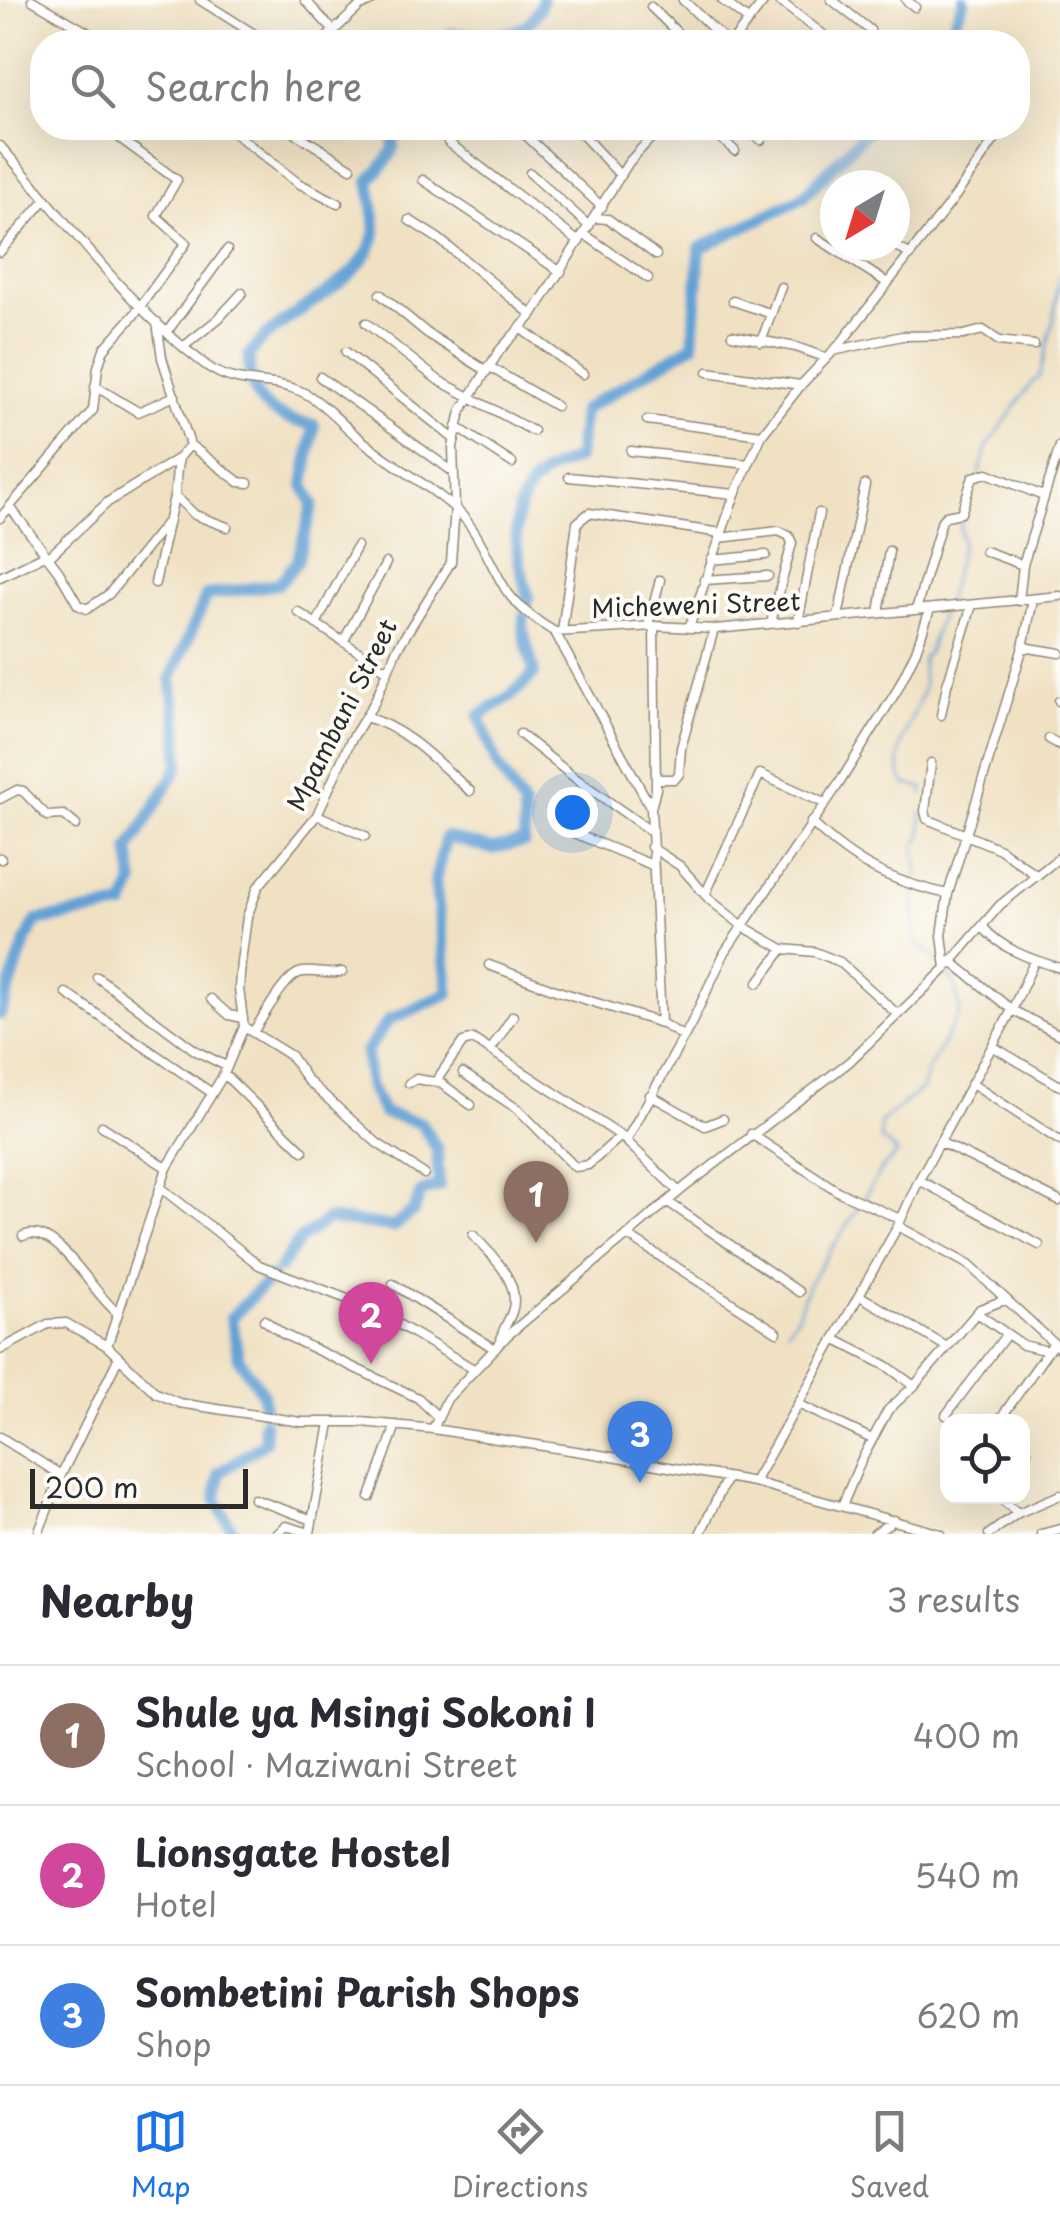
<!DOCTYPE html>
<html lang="en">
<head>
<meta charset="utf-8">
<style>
	:root { --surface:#fff; --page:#f2f2f3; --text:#2b2b33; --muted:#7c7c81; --line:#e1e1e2; --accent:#1a73e8 }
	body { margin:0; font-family:"Playpen Sans",sans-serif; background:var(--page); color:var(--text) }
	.controls { position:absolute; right:30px; bottom:30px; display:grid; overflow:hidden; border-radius:20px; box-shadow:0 10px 40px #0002 }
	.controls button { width:90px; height:90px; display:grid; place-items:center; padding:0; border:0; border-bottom:2px solid var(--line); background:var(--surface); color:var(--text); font:50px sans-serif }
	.compass { position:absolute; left:820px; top:170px; width:90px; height:90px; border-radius:50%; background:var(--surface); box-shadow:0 10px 40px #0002; rotate:218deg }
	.scale { position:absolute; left:30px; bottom:25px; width:218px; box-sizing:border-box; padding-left:10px; border:5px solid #2b2b2b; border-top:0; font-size:28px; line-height:35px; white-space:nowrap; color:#2b2b2b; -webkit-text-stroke:8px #fdfcf7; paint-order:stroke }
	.you { position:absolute; left:572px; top:812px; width:35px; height:35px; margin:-25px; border:8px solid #fff; border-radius:50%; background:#1a73e8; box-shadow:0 0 0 15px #1a73e833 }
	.badge { display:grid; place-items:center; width:65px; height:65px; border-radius:50%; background:var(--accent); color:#fff; font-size:32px; font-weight:700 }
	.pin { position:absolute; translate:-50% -82px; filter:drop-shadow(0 2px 5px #0008) }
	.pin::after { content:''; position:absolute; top:52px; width:35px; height:30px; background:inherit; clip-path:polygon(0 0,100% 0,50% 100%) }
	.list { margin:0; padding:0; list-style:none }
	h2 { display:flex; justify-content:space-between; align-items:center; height:130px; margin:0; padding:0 40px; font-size:42px }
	h2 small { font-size:32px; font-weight:400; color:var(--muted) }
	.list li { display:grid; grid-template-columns:65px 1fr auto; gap:30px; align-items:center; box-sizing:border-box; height:140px; padding:0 40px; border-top:2px solid var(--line) }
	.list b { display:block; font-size:38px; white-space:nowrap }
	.list p { margin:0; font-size:32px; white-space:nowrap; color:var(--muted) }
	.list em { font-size:32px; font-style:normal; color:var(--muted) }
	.icon { flex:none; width:55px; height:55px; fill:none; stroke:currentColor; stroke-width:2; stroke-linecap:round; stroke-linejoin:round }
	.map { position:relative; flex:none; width:1060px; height:1534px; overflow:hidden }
	.search { position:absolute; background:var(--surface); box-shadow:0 10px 40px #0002; left:30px; right:30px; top:30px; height:110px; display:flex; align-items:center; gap:25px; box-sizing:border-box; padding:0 35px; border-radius:40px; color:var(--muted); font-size:38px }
	.sheet { height:550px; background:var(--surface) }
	nav { display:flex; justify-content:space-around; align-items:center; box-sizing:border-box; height:140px; border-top:2px solid var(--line); background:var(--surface); font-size:28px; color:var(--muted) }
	nav a { display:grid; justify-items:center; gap:5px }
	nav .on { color:var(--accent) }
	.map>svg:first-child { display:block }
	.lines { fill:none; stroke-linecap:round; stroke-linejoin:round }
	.stream { stroke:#63a1d5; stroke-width:2.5 }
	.river { stroke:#63a1d5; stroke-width:12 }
	.street-casing { stroke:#8e8677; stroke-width:11 }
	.street { stroke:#fff; stroke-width:8 }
	.labels { text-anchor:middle; stroke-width:8; stroke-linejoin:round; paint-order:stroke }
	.street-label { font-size:25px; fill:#2b2b2b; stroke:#fdfcf7 }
</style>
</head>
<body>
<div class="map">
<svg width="1060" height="1534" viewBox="0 0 1060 1534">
	<rect width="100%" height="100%" fill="#fdfcf7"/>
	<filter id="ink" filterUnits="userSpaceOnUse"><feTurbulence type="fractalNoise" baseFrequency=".01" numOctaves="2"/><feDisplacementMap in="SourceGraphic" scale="20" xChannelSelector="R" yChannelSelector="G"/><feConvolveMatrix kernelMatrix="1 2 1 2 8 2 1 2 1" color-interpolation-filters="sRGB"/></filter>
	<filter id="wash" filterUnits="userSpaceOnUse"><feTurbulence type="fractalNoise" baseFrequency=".0048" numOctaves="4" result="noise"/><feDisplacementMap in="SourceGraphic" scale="40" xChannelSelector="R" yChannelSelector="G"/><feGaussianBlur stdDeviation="2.25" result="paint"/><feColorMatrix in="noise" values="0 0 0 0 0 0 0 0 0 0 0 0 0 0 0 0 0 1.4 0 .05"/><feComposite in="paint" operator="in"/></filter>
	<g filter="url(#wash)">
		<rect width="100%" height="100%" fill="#f0e1c3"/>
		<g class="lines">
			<!-- stream -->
			<path class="stream" d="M 979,473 L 987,447 L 1033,381 L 1039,378 L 1053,322 L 1060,276
				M 947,601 L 962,544 L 960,528 L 964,513
				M 923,795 L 923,788 L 905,784 C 886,750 916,720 923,688 C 925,678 920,668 923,657 L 928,653 L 941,614
				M 916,881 L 918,873 L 915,845 L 921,839 L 922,813
				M 864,1199 L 882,1168 L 898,1153 L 881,1139 L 881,1122 L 922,1089 L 927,1072 L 960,1012 L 955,985 L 941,964 L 918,945 L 914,936 L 915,892
				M 787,1330 L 798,1314 L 808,1285 L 858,1208"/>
			<!-- river -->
			<path class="river" d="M 442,42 L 450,34 C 487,34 530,44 542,0
				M 946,42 L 964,0
				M 527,603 L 528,596 C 517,556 503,507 541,476 C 551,468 566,463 578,458 L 583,410 L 693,345 L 700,248 L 802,198 L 870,128
				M 0,1015 C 13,984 19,950 36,921 L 124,906 L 134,882 L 129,850 L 179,766 L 178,727 L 171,678 L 207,595 L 278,584 L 297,562 L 313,504 L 304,485 L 314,425 C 272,418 247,403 249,355 C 281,309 363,288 375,234 C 377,224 371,194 369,181 C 384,162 402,151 390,128
				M 280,1268 L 299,1240 L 328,1219 L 393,1227 L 414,1211 L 421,1192 L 439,1186 L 437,1149 L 421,1123 L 383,1113 L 369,1084 L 366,1052 L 389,1020 L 449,993 L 435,881 L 446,837 L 492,849 L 524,842 L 524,807 L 497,765 L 479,716 L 513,694 L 534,674 C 532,656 520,634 524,617
				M 264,1410 L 263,1394 L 239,1359 L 231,1318 L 271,1277
				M 234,1534 L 216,1499 L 219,1473 L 265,1442 L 264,1423"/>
		</g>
	</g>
	<g filter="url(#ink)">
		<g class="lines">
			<!-- street casing -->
			<g class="street-casing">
				<path id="street" d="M 32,0 L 104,42
					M 200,0 L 267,42
					M 305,0 L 333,30
					M 683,0 L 727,42
					M 722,0 L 749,21
					M 778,0 L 833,42
					M 832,0 L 870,30
					M 906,0 L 915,7
					M 651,7 L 687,42
					M 322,42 L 360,6 L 373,0
					M 732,42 L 765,0
					M 228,128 L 298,183 L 338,203
					M 287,128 L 351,168
					M 518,128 L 602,207
					M 576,128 L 621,176
					M 639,128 L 650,139
					M 710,128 L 735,151
					M 748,128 L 761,140
					M 808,128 L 809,129
					M 448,142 L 579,242
					M 0,146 C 67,220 125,305 207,366 C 238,388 267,377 300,391 C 323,401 340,423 359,438 C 388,462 422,481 451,505 C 479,527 489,565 508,593 C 519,608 539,623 555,632 L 654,626 L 716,629 L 1060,596
					M 530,173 L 589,226
					M 423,180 L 561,272
					M 594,218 L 608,219 L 656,255
					M 409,220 L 439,239 L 532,315
					M 584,234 L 648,278
					M 817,238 L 886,282
					M 894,245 L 909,254
					M 0,252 L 45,200
					M 380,294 L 427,333 L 485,370
					M 733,301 L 769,313
					M 157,322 L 162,358 L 190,445 L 239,482 L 248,483
					M 366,323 L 438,380 L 533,431
					M 520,328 L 583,374
					M 167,332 L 227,250
					M 732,335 L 796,347 L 827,358
					M 761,342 L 781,287
					M 183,347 L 218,319 L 242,293
					M 833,351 L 902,336 L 964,335 L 983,330 L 999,341 L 1034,345
					M 346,352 L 454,439
					M 488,366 L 556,406
					M 708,372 L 801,385
					M 320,377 L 452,471
					M 95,386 L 138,412 L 175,396
					M 647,420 L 762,435
					M 457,427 L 512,463
					M 631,451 L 748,464
					M 569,477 L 735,494
					M 174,495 L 195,515 L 227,527
					M 10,507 L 59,572 L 78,605 L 87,609 L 109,594 L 168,521
					M 0,518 L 93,410 L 98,367 L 104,349 L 134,315 L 186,243 L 156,216 L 177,180 L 106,128
					M 719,538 L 779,531 L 789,536 L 792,543 L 771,623
					M 985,551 L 1023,565
					M 48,558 L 108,502 L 179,458
					M 711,560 L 766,555
					M 0,577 L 45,555
					M 704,580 L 768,576
					M 155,583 L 175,492 L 177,468 L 179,458 L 190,445
					M 1019,601 L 1023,565 L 1060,446
					M 916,610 L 942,520 L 946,516 L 961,513 L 973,477 L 987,473 L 1043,496
					M 298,612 L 388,671
					M 879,613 L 889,551
					M 838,617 L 865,485
					M 798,622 L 819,513
					M 316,624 L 357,546
					M 648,626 L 660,580
					M 689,628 L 735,494 L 762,435 L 801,385 L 841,343 L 954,198 L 997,136
					M 562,631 L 577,523 L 589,513 L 721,533
					M 555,632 L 651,808 L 661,1023
					M 343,642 L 386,563
					M 1023,647 L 1060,653
					M 1059,701 L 1060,701
					M 941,715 L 947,685 L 972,605
					M 365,717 C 407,728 438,763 470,791
					M 520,734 L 575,778 L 652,832
					M 1049,739 L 1060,745
					M 931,763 L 925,811 L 927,819 L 1000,849 L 1036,875
					M 656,779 L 675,779 L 679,774 L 681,748 L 714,629
					M 0,799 L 17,790 L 23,791 L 47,816 L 64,815 L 76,825
					M 651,808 L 656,789 L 654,626
					M 317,815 L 365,836
					M 811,822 C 855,864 889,881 948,894
					M 562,828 L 652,865
					M 651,847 L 680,866 L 710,900 L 744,927 L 783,949 L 815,952 L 840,962 L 896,1013
					M 0,858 L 1,859
					M 705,895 L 760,774 L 824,803
					M 982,926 C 1000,949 1033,960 1060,968
					M 951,961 L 1012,1010 L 1060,1035
					M 489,965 L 558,991 L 661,1023 L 683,1036
					M 946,968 L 942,935 L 948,894 L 1023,647 L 1033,600
					M 97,977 L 196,1051 L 226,1066
					M 758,983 L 783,949
					M 66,993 L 212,1093
					M 211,999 L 229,1015 L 243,1018
					M 244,1027 L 291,1056 L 307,1080 L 377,1143 L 424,1174
					M 253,1032 C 264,1017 286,973 303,972 C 317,970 327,976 342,972
					M 992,1046 L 1060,1086
					M 490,1051 L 513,1016
					M 463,1073 L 519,1110 L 575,1167 L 588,1165 L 621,1136
					M 224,1074 L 303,1151
					M 436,1081 L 463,1042 L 473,1039 L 621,1136 L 679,1192
					M 409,1083 L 416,1079 L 441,1083 L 471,1105
					M 972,1084 L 1060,1141
					M 650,1095 L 705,1126 L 723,1119
					M 102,1126 L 167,1168
					M 751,1134 L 839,1192 L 900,1219
					M 626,1141 L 691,1024 L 725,952 L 840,782 L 896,692 L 916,651 L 930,609
					M 940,1142 L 1059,1201
					M 919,1180 L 1039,1245
					M 160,1187 L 259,1265 L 373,1309 L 475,1370
					M 668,1202 L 799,1292
					M 898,1226 L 969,1265 L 1060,1349
					M 473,1235 C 492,1255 522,1283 512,1312 C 508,1323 501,1330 501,1342
					M 627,1235 L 777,1332
					M 23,1236 C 58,1221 93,1296 118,1313
					M 393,1284 L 495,1349
					M 860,1296 L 947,1347
					M 977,1313 L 1023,1345 L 1048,1351
					M 264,1320 L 283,1334 L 418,1398 L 437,1416
					M 834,1339 L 887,1366 L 914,1386
					M 107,1346 L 167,1168 L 224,1074 L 244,1027 L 239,989 L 241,962 L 247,917 L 258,887 L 317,815 L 350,742 L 374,703 L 397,649 L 451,562 L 455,507 L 453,447 L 461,411 L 500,350 L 532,315 L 629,162 L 660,128
					M 0,1350 L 48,1324 L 66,1323 L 107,1346 L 156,1393 L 179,1403 L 301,1422 L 362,1422 L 433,1429 L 595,1454 L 754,1482 L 941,1534
					M 798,1404 L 872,1439
					M 946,1415 L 1006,1335
					M 998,1422 L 1053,1344
					M 433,1429 L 447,1399 L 508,1335 L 686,1186 L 849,1062 L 946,968 L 1000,905 L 1060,857
					M 0,1437 L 61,1475
					M 1022,1448 L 1027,1451
					M 754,1482 L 898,1226 L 919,1180 L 1012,1010 L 1035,960
					M 998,1496 L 1018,1513
					M 370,1497 L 396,1425
					M 254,1499 L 310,1519
					M 842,1506 L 861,1461 L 888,1410 L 914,1386 L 980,1309 L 1005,1300
					M 38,1534 L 61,1475 L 118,1359
					M 277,1534 L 286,1526 L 310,1533 L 330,1423
					M 700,1534 L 727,1478
					M 874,1534 L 894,1520
					M 989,1534 L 1018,1513 L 1060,1495
					M 1041,1534 L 1060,1529"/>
			</g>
			<!-- street -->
			<use href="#street" class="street"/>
		</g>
	</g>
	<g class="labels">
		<!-- street labels -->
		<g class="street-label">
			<text transform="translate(696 605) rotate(-2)" y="9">Micheweni Street</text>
			<text transform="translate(342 715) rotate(-63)" y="9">Mpambani Street</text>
		</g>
	</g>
</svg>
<div class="controls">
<button><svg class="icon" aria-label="locate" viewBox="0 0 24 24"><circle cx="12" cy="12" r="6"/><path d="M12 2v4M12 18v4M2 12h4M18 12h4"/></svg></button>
</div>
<svg class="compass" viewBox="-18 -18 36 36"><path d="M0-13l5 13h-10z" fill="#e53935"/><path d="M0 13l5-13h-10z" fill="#7c7c81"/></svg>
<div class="scale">200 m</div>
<div class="you"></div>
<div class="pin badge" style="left:536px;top:1243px;background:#8d6e63">1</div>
<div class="pin badge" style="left:371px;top:1364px;background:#d1479c">2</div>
<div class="pin badge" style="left:640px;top:1483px;background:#3f7fe0">3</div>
<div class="search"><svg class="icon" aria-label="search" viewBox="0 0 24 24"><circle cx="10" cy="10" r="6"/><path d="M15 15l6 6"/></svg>Search here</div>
</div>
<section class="sheet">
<h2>Nearby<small>3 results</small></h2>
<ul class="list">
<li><span class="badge" style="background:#8d6e63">1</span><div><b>Shule ya Msingi Sokoni I</b><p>School · Maziwani Street</p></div><em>400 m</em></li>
<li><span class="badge" style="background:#d1479c">2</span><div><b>Lionsgate Hostel</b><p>Hotel</p></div><em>540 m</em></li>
<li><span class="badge" style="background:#3f7fe0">3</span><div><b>Sombetini Parish Shops</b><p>Shop</p></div><em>620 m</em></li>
</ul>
</section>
<nav>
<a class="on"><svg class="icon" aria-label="map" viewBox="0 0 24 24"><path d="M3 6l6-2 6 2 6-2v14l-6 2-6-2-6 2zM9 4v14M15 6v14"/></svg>Map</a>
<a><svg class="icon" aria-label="directions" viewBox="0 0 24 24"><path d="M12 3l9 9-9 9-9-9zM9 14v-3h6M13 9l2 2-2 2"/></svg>Directions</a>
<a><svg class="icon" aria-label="saved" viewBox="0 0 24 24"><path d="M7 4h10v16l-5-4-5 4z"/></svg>Saved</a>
</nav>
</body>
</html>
